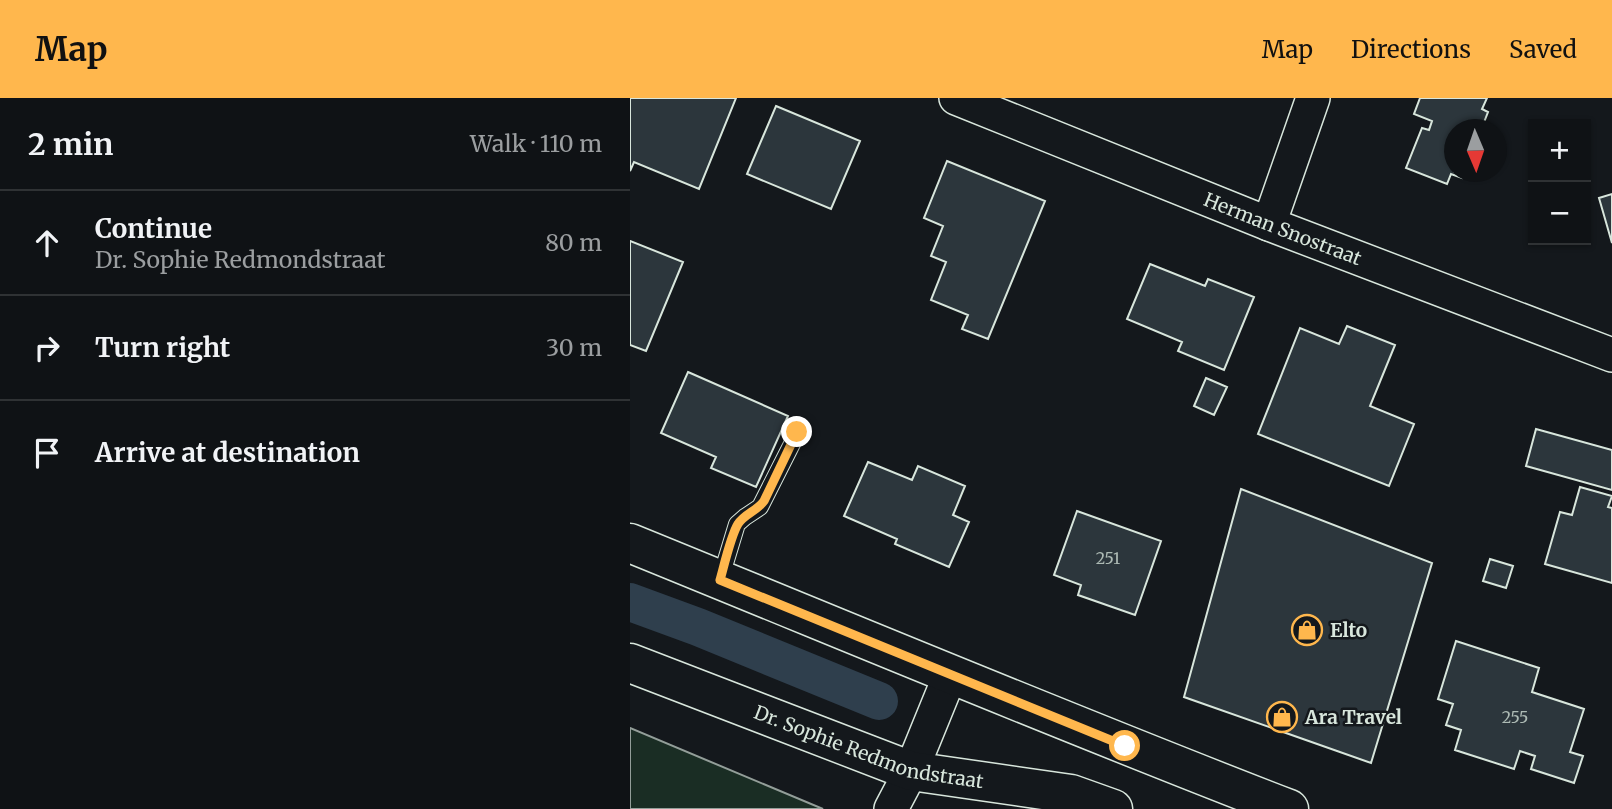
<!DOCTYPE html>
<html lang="en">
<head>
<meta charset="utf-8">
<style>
	:root { --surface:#0f1215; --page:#181b1e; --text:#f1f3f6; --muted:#9b9ea0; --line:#2f3234; --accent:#ffb74d }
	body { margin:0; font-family:Merriweather,serif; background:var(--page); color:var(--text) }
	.controls { position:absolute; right:21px; top:21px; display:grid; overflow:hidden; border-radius:0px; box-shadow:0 2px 5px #0004 }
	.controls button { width:63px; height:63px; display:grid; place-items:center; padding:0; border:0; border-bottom:2px solid var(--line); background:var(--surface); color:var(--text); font:35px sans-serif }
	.compass { position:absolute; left:814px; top:21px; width:63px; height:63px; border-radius:50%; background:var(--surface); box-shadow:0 2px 5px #0004; rotate:178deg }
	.stop { position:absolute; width:21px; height:21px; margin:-16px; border:5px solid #ffb74d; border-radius:50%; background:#fff }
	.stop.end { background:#ffb74d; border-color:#fff; box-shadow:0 2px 7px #0008 }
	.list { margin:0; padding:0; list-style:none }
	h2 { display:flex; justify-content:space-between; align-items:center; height:91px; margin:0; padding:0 28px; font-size:30px }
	h2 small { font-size:23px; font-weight:400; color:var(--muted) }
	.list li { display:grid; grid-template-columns:46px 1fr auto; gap:21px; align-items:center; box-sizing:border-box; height:105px; padding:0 28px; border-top:2px solid var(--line) }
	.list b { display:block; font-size:26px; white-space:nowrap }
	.list p { margin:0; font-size:23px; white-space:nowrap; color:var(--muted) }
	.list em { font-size:23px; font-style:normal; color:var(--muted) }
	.icon { flex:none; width:38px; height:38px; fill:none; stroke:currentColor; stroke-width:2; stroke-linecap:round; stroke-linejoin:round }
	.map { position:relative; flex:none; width:982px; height:711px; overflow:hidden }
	header { display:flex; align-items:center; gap:42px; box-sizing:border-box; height:98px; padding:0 35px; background:var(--accent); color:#111 }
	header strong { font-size:33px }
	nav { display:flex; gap:38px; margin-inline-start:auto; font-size:24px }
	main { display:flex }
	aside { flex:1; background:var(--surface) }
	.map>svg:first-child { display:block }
	.green { fill:#1a2d24; stroke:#939e99; stroke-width:2 }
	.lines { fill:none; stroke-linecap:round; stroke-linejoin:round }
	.canal { stroke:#2f3f4d; stroke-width:38 }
	.building { fill:#2c363c; stroke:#d8e6dc; stroke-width:2 }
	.service-casing { stroke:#d8e6dc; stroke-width:18 }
	.minor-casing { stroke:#d8e6dc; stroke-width:36 }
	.tertiary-casing { stroke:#d8e6dc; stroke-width:41 }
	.service { stroke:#14181c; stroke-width:16 }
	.minor { stroke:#14181c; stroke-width:33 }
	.tertiary { stroke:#14181c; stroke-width:38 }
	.route { stroke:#ffb74d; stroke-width:9 }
	.labels { text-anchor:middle; stroke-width:5; stroke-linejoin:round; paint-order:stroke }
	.number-label { font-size:16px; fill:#adbab4 }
	.street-label { font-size:19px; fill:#d8e6dc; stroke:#14181c }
	.poi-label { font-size:19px; font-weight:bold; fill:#d8e6dc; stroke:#14181c; text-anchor:start }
</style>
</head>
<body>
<header>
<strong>Map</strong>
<nav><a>Map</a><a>Directions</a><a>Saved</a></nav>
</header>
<main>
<aside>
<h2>2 min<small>Walk · 110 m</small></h2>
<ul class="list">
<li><svg class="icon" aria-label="ahead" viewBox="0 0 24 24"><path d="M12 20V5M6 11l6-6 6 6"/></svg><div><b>Continue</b><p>Dr. Sophie Redmondstraat</p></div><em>80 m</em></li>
<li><svg class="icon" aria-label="right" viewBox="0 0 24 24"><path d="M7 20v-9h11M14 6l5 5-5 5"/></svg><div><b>Turn right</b></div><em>30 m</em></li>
<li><svg class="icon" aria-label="arrive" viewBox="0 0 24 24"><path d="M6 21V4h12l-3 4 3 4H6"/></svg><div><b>Arrive at destination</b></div></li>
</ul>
</aside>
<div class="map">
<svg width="982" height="711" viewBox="0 0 982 711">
	<rect width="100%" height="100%" fill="#14181c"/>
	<!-- green -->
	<path class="green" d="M 0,630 L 193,711 L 0,711 Z"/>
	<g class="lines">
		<!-- canal -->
		<path class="canal" d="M 0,504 L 68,529 L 249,603"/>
	</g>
	<!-- building -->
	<path class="building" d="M 0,0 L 106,0 L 69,91 L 4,64 L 0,73 Z
		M 790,0 L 857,0 L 852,11 L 858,14 L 851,32 L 824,32 L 824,74 L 834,74 L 832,80 L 821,76 L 817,86 L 776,70 L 792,30 L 799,32 L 802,23 L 784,16 Z
		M 146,8 L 230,43 L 201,111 L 117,76 Z
		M 317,63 L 415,103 L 358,241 L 332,231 L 338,217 L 301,202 L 316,164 L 301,158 L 313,128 L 294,120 Z
		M 982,96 L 982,145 L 969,100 Z
		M 0,143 L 53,164 L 16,253 L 0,247 Z
		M 520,166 L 575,188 L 578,181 L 624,199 L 594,272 L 548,253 L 552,244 L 497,221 Z
		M 717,228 L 765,247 L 740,308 L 784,326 L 759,388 L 628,336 L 670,230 L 709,246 Z
		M 58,274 L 158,318 L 126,389 L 81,370 L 86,359 L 31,335 Z
		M 576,280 L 597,289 L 584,317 L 564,308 Z
		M 906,331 L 982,352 L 982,392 L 896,368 Z
		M 238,364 L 282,382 L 288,368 L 335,388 L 323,417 L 339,424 L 319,469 L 265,446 L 267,441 L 214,418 Z
		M 950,389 L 982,398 L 978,409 L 982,410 L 982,485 L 915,466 L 930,414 L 942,417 Z
		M 611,391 L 802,465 L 741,665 L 554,599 Z
		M 447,413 L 531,443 L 505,517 L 448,497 L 451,487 L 424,477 Z
		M 860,461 L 883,468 L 876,490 L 853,483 Z
		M 826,543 L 909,570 L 902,594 L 954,611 L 940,654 L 953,658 L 944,685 L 901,671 L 905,658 L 890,653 L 884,671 L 825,652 L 831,632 L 816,627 L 823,606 L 808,601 Z"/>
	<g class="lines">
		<!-- service casing -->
		<g class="service-casing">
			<path id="service" d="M 90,482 L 107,426 L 115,419 L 130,409 L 168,334"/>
		</g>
		<!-- minor casing -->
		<g class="minor-casing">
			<g id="minor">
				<path id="s1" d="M 326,0 L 639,126 L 982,257"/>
				<path d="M 639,126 L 683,0"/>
				<path d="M 261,711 L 281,673 L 321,575"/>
			</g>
		</g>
		<!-- tertiary casing -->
		<g class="tertiary-casing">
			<g id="tertiary">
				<path d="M 0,445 C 219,534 438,626 659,711"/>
				<path id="s2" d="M 0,565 L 281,673 L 441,696 L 483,711"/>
			</g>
		</g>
		<!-- service -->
		<use href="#service" class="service"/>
		<!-- minor -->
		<use href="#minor" class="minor"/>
		<!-- tertiary -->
		<use href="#tertiary" class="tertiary"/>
	</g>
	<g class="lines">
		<!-- route -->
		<path class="route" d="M 167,334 L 134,403 C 127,413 114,416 108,426 C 101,437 94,468 90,482 L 495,648"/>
	</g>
	<!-- icons -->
	<defs>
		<g id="shop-ring" transform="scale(1.575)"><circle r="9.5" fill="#14181c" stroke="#ffb74d" stroke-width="1.5"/><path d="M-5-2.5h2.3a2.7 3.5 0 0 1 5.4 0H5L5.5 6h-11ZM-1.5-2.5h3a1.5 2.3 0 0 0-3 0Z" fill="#ffb74d"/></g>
	</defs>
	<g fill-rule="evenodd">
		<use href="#shop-ring" x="677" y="532"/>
		<use href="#shop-ring" x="652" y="619"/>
	</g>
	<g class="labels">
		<!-- number labels -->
		<g class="number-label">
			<text x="478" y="466">251</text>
			<text x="885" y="625">255</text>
		</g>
		<!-- street labels -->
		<g class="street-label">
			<text dy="7" stroke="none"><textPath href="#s1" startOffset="352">Herman Snostraat</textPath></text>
			<text dy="7" stroke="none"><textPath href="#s2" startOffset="254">Dr. Sophie Redmondstraat</textPath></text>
		</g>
		<!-- poi labels -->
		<g class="poi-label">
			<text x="700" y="539">Elto</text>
			<text x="675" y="626">Ara Travel</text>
		</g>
	</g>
</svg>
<div class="controls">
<button>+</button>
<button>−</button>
</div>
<svg class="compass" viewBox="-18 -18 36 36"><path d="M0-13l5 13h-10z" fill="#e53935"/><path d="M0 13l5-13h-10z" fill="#9b9ea0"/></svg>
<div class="stop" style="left:495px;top:648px"></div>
<div class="stop end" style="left:167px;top:334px"></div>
</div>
</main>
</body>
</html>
